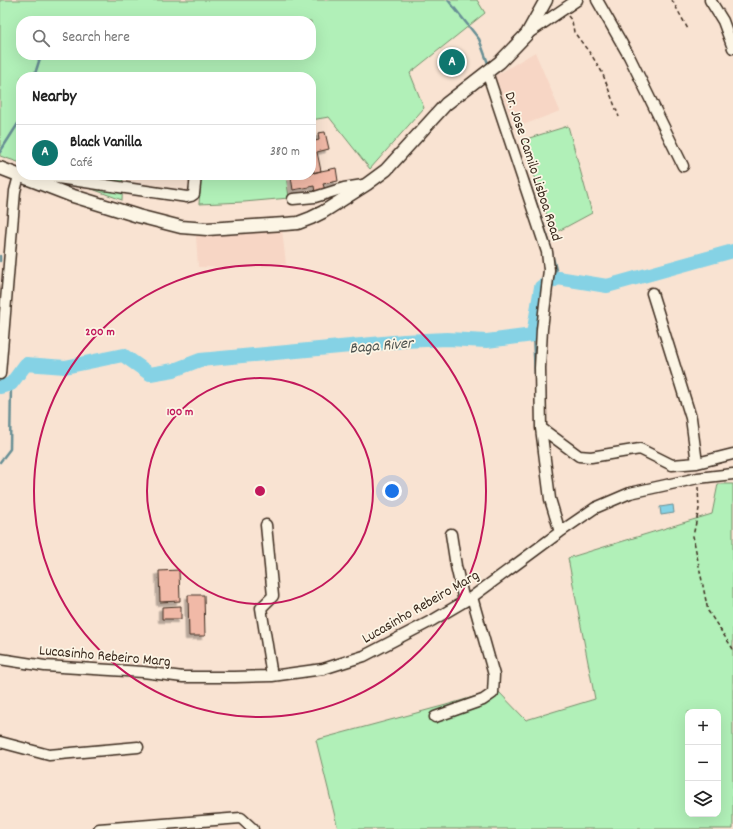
<!DOCTYPE html>
<html lang="en">
<head>
<meta charset="utf-8">
<style>
	:root { --surface:#fff; --page:#f6f6f6; --text:#222; --muted:#767676; --line:#e0e0e0; --accent:#0f766e }
	body { margin:0; font-family:Dekko,sans-serif; background:var(--page); color:var(--text) }
	.controls { position:absolute; right:12px; bottom:12px; display:grid; overflow:hidden; border-radius:8px; box-shadow:0 4px 16px #0002 }
	.controls button { width:36px; height:36px; display:grid; place-items:center; padding:0; border:0; border-bottom:1px solid var(--line); background:var(--surface); color:var(--text); font:20px sans-serif }
	.you { position:absolute; left:392px; top:491px; width:14px; height:14px; margin:-10px; border:3px solid #fff; border-radius:50%; background:#1a73e8; box-shadow:0 0 0 6px #1a73e833 }
	.badge { display:grid; place-items:center; width:26px; height:26px; border-radius:50%; background:var(--accent); color:#fff; font-size:13px; font-weight:700 }
	.pin { position:absolute; translate:-50% -50%; border:2px solid #fff; box-shadow:0 1px 4px #0006 }
	.list { margin:0; padding:0; list-style:none }
	h2 { display:flex; justify-content:space-between; align-items:center; height:52px; margin:0; padding:0 16px; font-size:17px }
	h2 small { font-size:13px; font-weight:400; color:var(--muted) }
	.list li { display:grid; grid-template-columns:26px 1fr auto; gap:12px; align-items:center; box-sizing:border-box; height:56px; padding:0 16px; border-top:1px solid var(--line) }
	.list b { display:block; font-size:15px; white-space:nowrap }
	.list p { margin:0; font-size:13px; white-space:nowrap; color:var(--muted) }
	.list em { font-size:13px; font-style:normal; color:var(--muted) }
	.icon { flex:none; width:22px; height:22px; fill:none; stroke:currentColor; stroke-width:2; stroke-linecap:round; stroke-linejoin:round }
	.map { position:relative; flex:none; width:733px; height:829px; overflow:hidden }
	.search { position:absolute; background:var(--surface); box-shadow:0 4px 16px #0002; left:16px; top:16px; width:300px; height:44px; display:flex; align-items:center; gap:10px; box-sizing:border-box; padding:0 14px; border-radius:16px; color:var(--muted); font-size:15px }
	.panel { position:absolute; background:var(--surface); box-shadow:0 4px 16px #0002; left:16px; top:72px; width:300px; height:108px; border-radius:16px }
	.map>svg:first-child { display:block }
	.built { fill:#f7d6c5 }
	.green { fill:#b1f0b8; stroke:#768d6b; fill-rule:evenodd }
	.water { fill:#85d2e5; stroke:#678f95 }
	.lines { fill:none; stroke-linecap:round; stroke-linejoin:round }
	.stream { stroke:#678f95; stroke-width:2.5 }
	.river { stroke:#85d2e5; stroke-width:14 }
	.building { fill:#f1b9a7; stroke:#3b2a1e; filter:url(#shadow) }
	.minor-casing { stroke:#3b2a1e; stroke-width:13 }
	.major-casing { stroke:#3b2a1e; stroke-width:15 }
	.path { stroke:#3b2a1e; stroke-width:1.5; stroke-dasharray:4 3; stroke-linecap:butt }
	.minor { stroke:#fcf5e5; stroke-width:10 }
	.major { stroke:#fcf5e5; stroke-width:12 }
	.ring { fill:none; stroke:#c2185b; stroke-width:2 }
	.labels { text-anchor:middle; stroke-width:3.5; stroke-linejoin:round; paint-order:stroke }
	.street-label { font-size:15px; fill:#3b2a1e; stroke:#fcf5e5 }
	.water-label { font-size:16px; font-style:italic; fill:#4e5450; stroke:#fcf5e5 }
	.centre { fill:#c2185b; stroke:#fcf5e5; stroke-width:2 }
	.ring-label { font-size:12px; text-anchor:middle; font-weight:bold; fill:#c2185b; stroke:#fcf5e5; stroke-width:3.5; stroke-linejoin:round; paint-order:stroke }
</style>
</head>
<body>
<div class="map">
<svg width="733" height="829" viewBox="0 0 733 829">
	<defs>
		<filter id="shadow"><feDropShadow dx="-3.5" dy="3.5" stdDeviation="0" flood-color="#0004"/></filter>
	</defs>
	<rect width="100%" height="100%" fill="#f9e3d2"/>
	<filter id="ink" filterUnits="userSpaceOnUse"><feTurbulence type="fractalNoise" baseFrequency=".025" numOctaves="2"/><feDisplacementMap in="SourceGraphic" scale="8" xChannelSelector="R" yChannelSelector="G"/><feConvolveMatrix kernelMatrix="1 2 1 2 8 2 1 2 1" color-interpolation-filters="sRGB"/></filter>
	<g filter="url(#ink)">
		<!-- built -->
		<path class="built" d="M 535,52 L 560,111 L 515,128 L 495,76 Z
			M 282,230 L 286,264 L 251,268 L 198,267 L 196,236 Z"/>
		<!-- green -->
		<path class="green" d="M 0,0 L 477,0 L 485,13 L 410,73 L 424,108 L 370,169 L 329,117 L 311,120 L 311,77 L 21,77 L 21,163 L 0,156 ZM 21,21 L 311,21 L 311,55 L 21,55 Z
			M 568,126 L 592,213 L 553,234 L 523,140 Z
			M 54,175 L 123,175 L 122,200 Z
			M 201,175 L 286,175 L 289,198 L 244,202 L 199,204 Z
			M 718,484 L 733,484 L 733,829 L 338,829 L 316,740 L 446,705 L 497,690 L 526,720 L 595,699 L 568,558 L 712,514 ZM 688,712 L 718,712 L 718,814 L 688,814 Z"/>
		<!-- water -->
		<path class="water" d="M 673,505 L 674,513 L 661,515 L 660,507 Z"/>
		<g class="lines">
			<!-- stream -->
			<path class="stream" d="M 448,0 L 479,39 L 489,66
				M 34,77 L 41,55
				M 0,152 L 21,119
				M 528,179 L 549,241 L 558,278
				M 0,256 L 0,261
				M 533,335 L 536,394
				M 0,462 L 10,449 L 11,384"/>
			<!-- river -->
			<path class="river" d="M 0,387 L 11,384 L 26,364 L 65,367 L 123,355 L 150,374 L 174,370 L 200,360 L 404,341 L 447,339 L 487,341 L 533,335 L 541,287 L 558,278 L 607,286 L 733,251"/>
		</g>
		<!-- building -->
		<path class="building" d="M 325,132 L 329,149 L 317,152 L 321,171 L 314,173 L 311,160 L 311,142 L 319,140 L 318,133 Z
			M 336,168 L 338,181 L 323,184 L 325,190 L 315,192 L 314,186 L 293,190 L 291,177 L 311,175 L 311,173 Z
			M 179,570 L 180,601 L 160,602 L 159,571 Z
			M 188,595 L 204,595 L 205,636 L 189,636 Z
			M 181,606 L 181,619 L 162,619 L 162,607 Z"/>
		<g class="lines">
			<!-- minor casing -->
			<g class="minor-casing">
				<path id="minor" d="M 597,0 L 629,56 L 683,166
					M 710,0 L 723,21 L 733,48
					M 527,34 L 577,0
					M 487,72 L 547,252 L 549,270 L 542,329 L 540,368 L 541,428 L 550,499 L 560,532
					M 293,199 L 315,197 L 344,188 L 363,185
					M 652,293 L 691,418 L 697,463
					M 0,374 L 15,191 L 19,176 L 51,177 L 187,197 L 191,196 L 194,194 L 196,175
					M 541,428 L 579,456 L 591,457 L 640,449 L 672,465 L 697,463 L 733,454
					M 266,525 L 273,596 L 261,608 L 272,676
					M 451,534 L 456,566 L 464,601
					M 0,659 L 45,666 L 143,672 L 183,677 L 235,677 L 272,676 L 323,669 L 364,656 L 433,620 L 472,597 L 560,532 L 595,508 L 630,493 L 698,478 L 733,474
					M 435,717 L 483,700 L 493,693 L 494,675 L 472,597
					M 0,742 L 49,755 L 138,747
					M 99,829 L 241,818 L 253,829"/>
			</g>
			<!-- major casing -->
			<g class="major-casing">
				<path id="major" d="M 0,168 L 70,195 L 138,216 L 181,227 L 207,229 L 285,224 L 298,223 L 311,218 L 323,212 L 367,184 L 386,170 L 446,104 L 500,62 L 527,34 L 546,0"/>
			</g>
			<!-- path -->
			<path class="path" d="M 672,0 L 688,29
				M 568,16 L 572,21 L 574,32 L 592,56 L 602,72 L 619,117
				M 698,487 L 699,509 L 693,536 L 708,611 L 733,649"/>
			<!-- minor -->
			<use href="#minor" class="minor"/>
			<!-- major -->
			<use href="#major" class="major"/>
		</g>
	</g>
	<!-- distance rings -->
	<g class="ring">
		<circle cx="260" cy="491" r="113"/>
		<circle cx="260" cy="491" r="226"/>
	</g>
	<g class="labels">
		<!-- street labels -->
		<g class="street-label">
			<text transform="translate(534 166) rotate(72)" y="5">Dr. Jose Camilo Lisboa Road</text>
			<text transform="translate(420 606) rotate(-30)" y="5">Lucasinho Rebeiro Marg</text>
			<text transform="translate(105 655) rotate(5)" y="5">Lucasinho Rebeiro Marg</text>
		</g>
		<!-- water labels -->
		<g class="water-label">
			<text transform="translate(381 344) rotate(-5)" y="6">Baga River</text>
		</g>
	</g>
	<circle cx="260" cy="491" r="6" class="centre"/>
	<g class="ring-label">
		<text x="100" y="335">200 m</text>
		<text x="180" y="415">100 m</text>
	</g>
</svg>
<div class="controls">
<button>+</button>
<button>−</button>
<button><svg class="icon" aria-label="layers" viewBox="0 0 24 24"><path d="M12 4l9 5-9 5-9-5zM3 14l9 5 9-5"/></svg></button>
</div>
<div class="you"></div>
<div class="pin badge" style="left:452px;top:62px">A</div>
<div class="search"><svg class="icon" aria-label="search" viewBox="0 0 24 24"><circle cx="10" cy="10" r="6"/><path d="M15 15l6 6"/></svg>Search here</div>
<section class="panel">
<h2>Nearby<small></small></h2>
<ul class="list">
<li><span class="badge">A</span><div><b>Black Vanilla</b><p>Café</p></div><em>380 m</em></li>
</ul>
</section>
</div>
</body>
</html>
